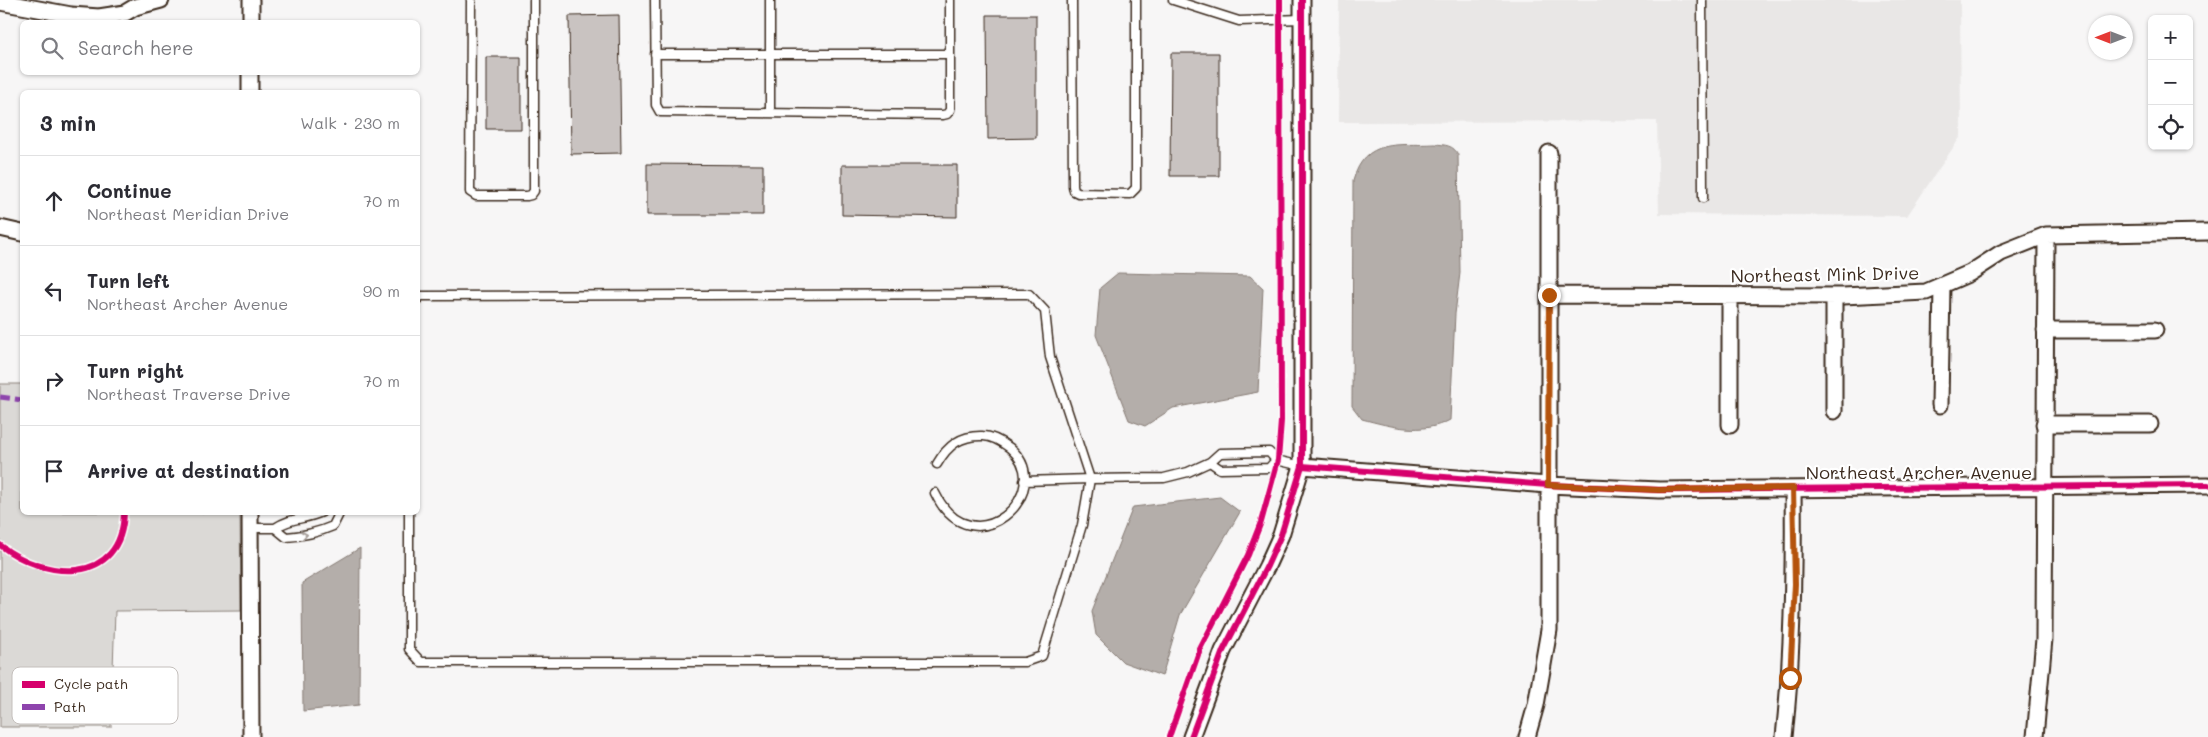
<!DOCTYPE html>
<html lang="en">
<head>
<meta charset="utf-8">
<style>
	:root { --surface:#fff; --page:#f2f2f3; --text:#2b2b33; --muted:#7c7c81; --line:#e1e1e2 }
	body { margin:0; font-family:Mali,sans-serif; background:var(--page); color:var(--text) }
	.controls { position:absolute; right:15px; top:15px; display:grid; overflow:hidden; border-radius:8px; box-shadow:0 1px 4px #0004 }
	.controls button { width:45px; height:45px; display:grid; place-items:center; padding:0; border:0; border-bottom:1px solid var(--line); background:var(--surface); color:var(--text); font:25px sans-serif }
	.compass { position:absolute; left:2088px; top:15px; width:45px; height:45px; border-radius:50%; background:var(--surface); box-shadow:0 1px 4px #0004; rotate:270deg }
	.stop { position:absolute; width:15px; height:15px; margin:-11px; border:4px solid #b45309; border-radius:50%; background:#fff }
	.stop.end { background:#b45309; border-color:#fff; box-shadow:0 1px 5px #0008 }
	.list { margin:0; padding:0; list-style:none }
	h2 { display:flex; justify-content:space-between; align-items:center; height:65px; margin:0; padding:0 20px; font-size:21px }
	h2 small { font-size:16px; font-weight:400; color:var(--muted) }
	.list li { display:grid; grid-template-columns:32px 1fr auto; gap:15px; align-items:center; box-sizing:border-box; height:90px; padding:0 20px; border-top:1px solid var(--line) }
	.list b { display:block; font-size:19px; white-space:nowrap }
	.list p { margin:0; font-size:16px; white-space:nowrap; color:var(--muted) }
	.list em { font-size:16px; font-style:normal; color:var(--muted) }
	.icon { flex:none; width:28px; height:28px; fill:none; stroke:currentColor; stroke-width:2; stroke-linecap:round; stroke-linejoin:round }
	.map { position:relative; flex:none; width:2208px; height:737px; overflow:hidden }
	.search { position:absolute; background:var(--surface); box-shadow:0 1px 4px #0004; left:20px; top:20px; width:400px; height:55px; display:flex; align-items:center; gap:12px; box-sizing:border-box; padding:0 18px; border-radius:8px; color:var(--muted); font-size:19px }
	.panel { position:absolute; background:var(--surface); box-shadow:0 1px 4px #0004; left:20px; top:90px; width:400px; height:425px; border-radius:8px }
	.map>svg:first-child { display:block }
	.built { fill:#e9e7e6 }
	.green { fill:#dbd9d6; stroke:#8b827a }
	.water { fill:#b4aeaa; stroke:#847972 }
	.building { fill:#c9c3c1; stroke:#3b2a1e }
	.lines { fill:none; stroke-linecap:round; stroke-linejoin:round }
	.service-casing { stroke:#3b2a1e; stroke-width:11 }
	.minor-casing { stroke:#3b2a1e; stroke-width:19 }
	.service { stroke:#fff; stroke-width:8 }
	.minor { stroke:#fff; stroke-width:15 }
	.quiet { stroke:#8e44ad; stroke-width:5; stroke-dasharray:10 5; stroke-linecap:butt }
	.cycleway-casing { stroke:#fff; stroke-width:9 }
	.cycleway { stroke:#d6006c; stroke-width:6 }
	.oneway { stroke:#a79f9a }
	.route { stroke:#b45309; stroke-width:6 }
	.labels { text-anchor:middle; stroke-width:4.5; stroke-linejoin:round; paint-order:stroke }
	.street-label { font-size:18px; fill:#3b2a1e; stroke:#fff }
	.key { fill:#fff; stroke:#c4bfbc; stroke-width:1 }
	.key-label { font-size:14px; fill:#3b2a1e }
</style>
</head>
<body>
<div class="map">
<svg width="2208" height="737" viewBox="0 0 2208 737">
	<rect width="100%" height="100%" fill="#f7f6f6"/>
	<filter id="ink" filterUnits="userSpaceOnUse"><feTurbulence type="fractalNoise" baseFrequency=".02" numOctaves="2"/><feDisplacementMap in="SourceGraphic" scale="10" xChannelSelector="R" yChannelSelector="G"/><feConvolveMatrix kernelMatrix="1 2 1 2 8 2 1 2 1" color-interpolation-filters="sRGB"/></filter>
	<g filter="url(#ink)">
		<!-- built -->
		<path class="built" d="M 1339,0 L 1960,0 L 1961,136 L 1907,216 L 1659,214 L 1657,121 L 1338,122 Z"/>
		<!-- green -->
		<path class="green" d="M 0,384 L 22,384 L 22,512 L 240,513 L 241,610 L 115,611 L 111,727 L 0,727 Z"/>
		<!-- water -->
		<path class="water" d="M 1435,144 C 1445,145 1454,145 1458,155 L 1460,273 L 1455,314 L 1450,420 C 1422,435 1392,427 1362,419 L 1352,406 L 1353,181 C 1365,137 1398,146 1435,144 Z
			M 1118,273 L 1250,276 L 1263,288 L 1258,392 L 1173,408 L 1145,426 L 1129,420 L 1096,335 L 1100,288 Z
			M 1220,497 L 1240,512 L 1180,615 L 1162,676 L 1123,662 L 1096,635 L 1092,611 L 1133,507 Z
			M 360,548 L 359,705 L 303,711 L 302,583 Z"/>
		<!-- building -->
		<path class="building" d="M 619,15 L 621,153 L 571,154 L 569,16 Z
			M 987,15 L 1036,15 L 1036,138 L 988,139 Z
			M 1171,53 L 1219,53 L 1219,176 L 1170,176 Z
			M 486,57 L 521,57 L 521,129 L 486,129 Z
			M 647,164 L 763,165 L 763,215 L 647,215 Z
			M 842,165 L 957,165 L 957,217 L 842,215 Z"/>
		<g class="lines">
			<!-- service casing -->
			<g class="service-casing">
				<path id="service" d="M 471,0 L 470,192 L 476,196 L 527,196 L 531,195 L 534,191 L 534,0
					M 655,0 L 656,105 L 660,112 L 943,115 L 947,114 L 950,110 L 950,0
					M 1072,0 L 1073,186 L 1074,191 L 1078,193 L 1130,194 L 1136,188 L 1136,0
					M 1173,0 L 1239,21 L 1302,19
					M 1702,0 L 1703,198
					M 655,54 L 950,54
					M 770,113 L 770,0
					M 418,299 L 420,296 L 1029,294 L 1045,311 L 1050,357 L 1090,479 L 1024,481
					M 1269,452 L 1276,460 L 1269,468 L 1220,469 L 1210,462 L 1220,453 Z
					M 1276,460 L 1302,466
					M 935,493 C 972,571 1060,491 1010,448 C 1002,442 993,436 983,436 C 961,435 948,445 937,464
					M 322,512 C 305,520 291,517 275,528 L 286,537 C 303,536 317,533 333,526 L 339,514 L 336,512
					M 409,512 L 409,649 L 421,662 L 1025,662 L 1042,656 L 1082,525 L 1090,479 L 1164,478 L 1188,472 L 1210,462
					M 250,528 L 275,528"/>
			</g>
			<!-- minor casing -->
			<g class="minor-casing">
				<path id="minor" d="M 0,2 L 71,15 L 99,17 L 125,13 L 135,7 L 161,0
					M 251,22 L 251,0
					M 250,92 L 250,72
					M 0,228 L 22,233
					M 1549,295 L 1843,296 L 1926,292 L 1970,273 L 2001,253 L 2046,235 L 2208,232
					M 1834,296 L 1834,411
					M 2045,330 L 2155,330
					M 1940,405 L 1942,285
					M 2044,424 L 2150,424
					M 1730,425 L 1730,296
					M 1302,466 L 1548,485 L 1659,490 L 2208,485
					M 250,512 L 251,737
					M 1191,737 L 1223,651 L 1267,566 L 1281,535 L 1302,466 L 1302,0
					M 1527,737 L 1536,705 L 1549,630 L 1549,153
					M 1784,737 C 1793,654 1794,572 1793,489
					M 2035,737 L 2044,639 L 2046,235"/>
			</g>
			<!-- service -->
			<use href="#service" class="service"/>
			<!-- minor -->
			<use href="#minor" class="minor"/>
			<!-- quiet -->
			<path class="quiet" d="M 0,397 L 22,400"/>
			<!-- cycleway casing -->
			<g class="cycleway-casing">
				<path id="cycleway" d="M 1302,466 L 1548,485 L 1659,490 L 2208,485
					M 0,545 C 44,580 122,587 124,512
					M 1169,737 L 1200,649 L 1248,555 L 1261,522 L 1278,460 L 1281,421 L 1280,0
					M 1191,737 L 1223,651 L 1267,566 L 1281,535 L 1302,466 L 1302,0"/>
			</g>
			<!-- cycleway -->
			<use href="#cycleway" class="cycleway"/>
		</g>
		<!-- one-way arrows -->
		<defs><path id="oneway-chevron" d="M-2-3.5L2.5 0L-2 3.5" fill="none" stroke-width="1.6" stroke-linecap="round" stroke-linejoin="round" transform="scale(1.25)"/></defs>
		<use class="oneway" href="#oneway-chevron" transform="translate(304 535) rotate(-9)"/>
	</g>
	<g class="lines" filter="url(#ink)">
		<!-- route -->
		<path class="route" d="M 1549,295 L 1548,485 L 1658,490 L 1793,488 L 1795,584 L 1790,678"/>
	</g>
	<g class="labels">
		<!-- street labels -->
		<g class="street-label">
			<text transform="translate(1825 275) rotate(-1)" y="6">Northeast Mink Drive</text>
			<text x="1919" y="479">Northeast Archer Avenue</text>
		</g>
	</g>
	<!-- legend -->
	<rect x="12" y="667" width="166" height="57" rx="8" class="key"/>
	<rect x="22" y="681" width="23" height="7" fill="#d6006c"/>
	<rect x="22" y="704" width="23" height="6" fill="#8e44ad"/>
	<g class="key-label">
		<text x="54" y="689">Cycle path</text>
		<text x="54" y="712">Path</text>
	</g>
</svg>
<div class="controls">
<button>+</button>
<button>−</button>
<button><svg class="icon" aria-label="locate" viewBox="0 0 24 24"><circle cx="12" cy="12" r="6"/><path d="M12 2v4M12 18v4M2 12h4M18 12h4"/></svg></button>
</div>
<svg class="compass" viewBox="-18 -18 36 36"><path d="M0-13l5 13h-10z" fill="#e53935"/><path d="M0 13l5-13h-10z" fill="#7c7c81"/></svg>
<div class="stop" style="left:1790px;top:678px"></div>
<div class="stop end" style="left:1549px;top:295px"></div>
<div class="search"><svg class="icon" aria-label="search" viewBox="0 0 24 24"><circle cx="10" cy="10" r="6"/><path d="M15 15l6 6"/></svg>Search here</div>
<section class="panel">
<h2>3 min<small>Walk · 230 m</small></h2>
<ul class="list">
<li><svg class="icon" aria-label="ahead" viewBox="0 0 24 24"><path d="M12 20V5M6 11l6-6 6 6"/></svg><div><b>Continue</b><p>Northeast Meridian Drive</p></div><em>70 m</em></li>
<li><svg class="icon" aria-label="left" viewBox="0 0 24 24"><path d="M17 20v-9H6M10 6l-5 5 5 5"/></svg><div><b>Turn left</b><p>Northeast Archer Avenue</p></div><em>90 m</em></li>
<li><svg class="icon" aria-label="right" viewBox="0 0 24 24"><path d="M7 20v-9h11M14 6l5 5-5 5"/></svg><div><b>Turn right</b><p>Northeast Traverse Drive</p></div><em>70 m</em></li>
<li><svg class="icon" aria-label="arrive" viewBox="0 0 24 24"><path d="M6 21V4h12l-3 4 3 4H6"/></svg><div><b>Arrive at destination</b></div></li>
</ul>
</section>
</div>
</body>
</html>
